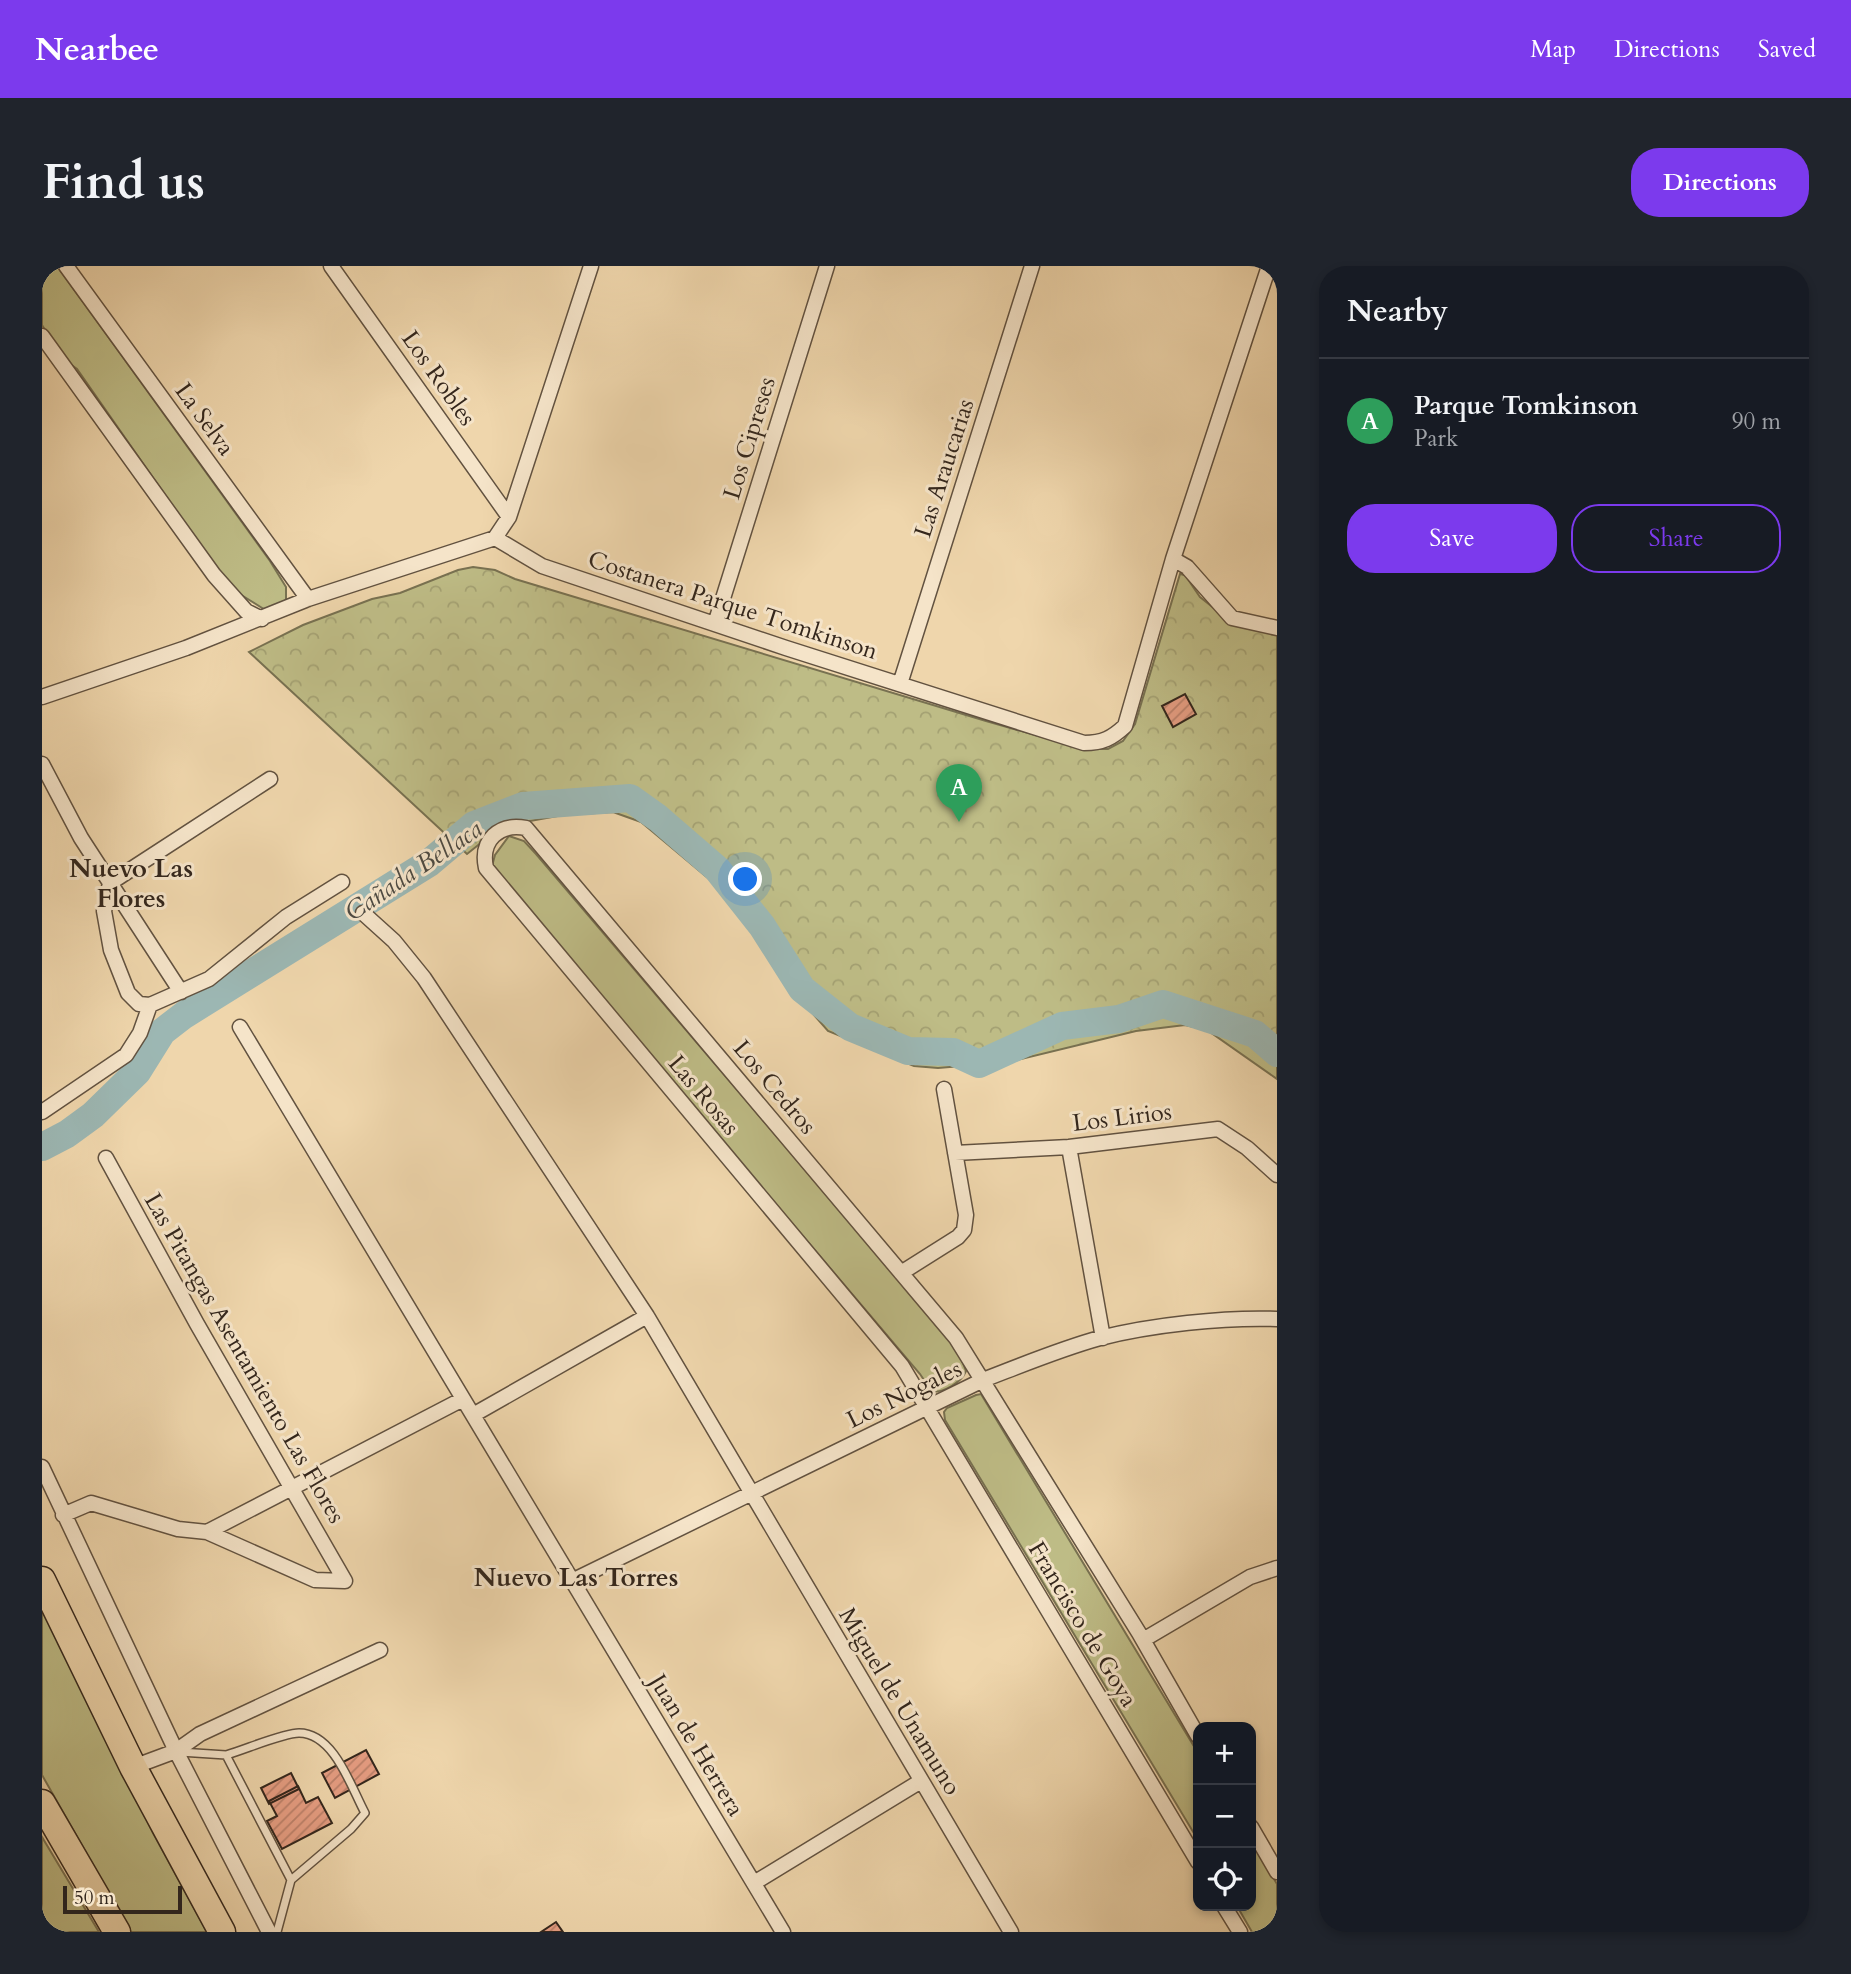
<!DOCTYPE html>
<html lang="en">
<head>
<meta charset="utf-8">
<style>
	:root { --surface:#171b24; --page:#20242c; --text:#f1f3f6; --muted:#9ea1a6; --line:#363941; --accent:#7c3aed }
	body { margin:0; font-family:Cardo,serif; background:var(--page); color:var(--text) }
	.controls { position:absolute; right:21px; bottom:21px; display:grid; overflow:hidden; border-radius:14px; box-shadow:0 4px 10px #0003 }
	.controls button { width:63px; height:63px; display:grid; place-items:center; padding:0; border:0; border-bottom:2px solid var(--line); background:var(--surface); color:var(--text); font:35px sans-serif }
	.scale { position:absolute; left:21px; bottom:18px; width:119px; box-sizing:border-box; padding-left:7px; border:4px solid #33261c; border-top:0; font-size:19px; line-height:24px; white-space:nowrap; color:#33261c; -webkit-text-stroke:5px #f5e4c9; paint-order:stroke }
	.you { position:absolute; left:704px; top:614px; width:24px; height:24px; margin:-18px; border:5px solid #fff; border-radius:50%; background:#1a73e8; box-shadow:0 0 0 10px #1a73e833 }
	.badge { display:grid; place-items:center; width:46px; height:46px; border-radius:50%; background:var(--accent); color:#fff; font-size:23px; font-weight:700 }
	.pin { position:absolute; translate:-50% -58px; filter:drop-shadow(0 2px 4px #0008) }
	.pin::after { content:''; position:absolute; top:37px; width:24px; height:21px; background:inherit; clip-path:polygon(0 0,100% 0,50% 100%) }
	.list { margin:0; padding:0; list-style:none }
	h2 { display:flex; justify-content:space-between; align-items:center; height:91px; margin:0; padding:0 28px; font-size:30px }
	h2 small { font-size:23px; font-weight:400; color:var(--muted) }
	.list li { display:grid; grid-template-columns:46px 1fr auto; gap:21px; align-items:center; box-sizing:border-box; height:126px; padding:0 28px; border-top:2px solid var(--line) }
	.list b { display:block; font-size:26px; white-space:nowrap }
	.list p { margin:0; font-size:23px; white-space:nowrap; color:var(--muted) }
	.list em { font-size:23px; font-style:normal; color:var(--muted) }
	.actions { display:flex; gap:14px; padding:21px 28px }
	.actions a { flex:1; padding:16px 0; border:2px solid var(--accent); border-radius:28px; text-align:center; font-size:24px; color:var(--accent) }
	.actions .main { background:var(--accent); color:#fff }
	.icon { flex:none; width:38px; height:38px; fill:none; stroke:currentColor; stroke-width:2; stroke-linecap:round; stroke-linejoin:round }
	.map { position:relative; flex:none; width:1235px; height:1666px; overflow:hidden; border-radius:28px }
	header { display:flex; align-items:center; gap:42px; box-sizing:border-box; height:98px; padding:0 35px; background:var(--accent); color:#fff }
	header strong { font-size:33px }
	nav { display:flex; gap:38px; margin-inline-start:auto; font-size:24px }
	.intro { display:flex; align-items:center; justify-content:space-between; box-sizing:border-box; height:168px; padding:0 42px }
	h1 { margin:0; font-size:49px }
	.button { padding:18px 32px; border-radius:28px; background:var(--accent); color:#fff; font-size:24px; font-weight:700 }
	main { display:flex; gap:42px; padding:0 42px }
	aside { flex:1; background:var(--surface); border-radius:28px; box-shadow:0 4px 10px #0003 }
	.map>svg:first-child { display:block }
	.grass { fill:#bebc86; stroke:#787151; stroke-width:2 }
	.forest { fill:url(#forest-crowns); stroke:#787151; stroke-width:2 }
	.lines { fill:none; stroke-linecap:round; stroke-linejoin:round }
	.river { stroke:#9cb7b3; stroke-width:28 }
	.building { fill:url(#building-hatch); stroke:#33261c; stroke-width:2 }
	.lane-casing { stroke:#625240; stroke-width:10 }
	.street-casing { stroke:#625240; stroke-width:17 }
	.highway-casing { stroke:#33261c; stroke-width:29 }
	.lane { stroke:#f5e4c9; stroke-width:7 }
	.street { stroke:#f5e4c9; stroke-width:14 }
	.highway { stroke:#efd6ac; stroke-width:26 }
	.labels { text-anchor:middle; stroke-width:6; stroke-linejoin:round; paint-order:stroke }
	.street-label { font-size:24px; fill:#33261c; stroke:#f5e4c9 }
	.neighbourhood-label { font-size:26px; font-weight:bold; fill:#33261c; stroke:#f5e4c9 }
	.water-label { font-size:26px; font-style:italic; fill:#4d4a42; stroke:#f5e4c9 }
</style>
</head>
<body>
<header>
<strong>Nearbee</strong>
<nav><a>Map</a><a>Directions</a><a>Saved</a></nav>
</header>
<div class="intro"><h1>Find us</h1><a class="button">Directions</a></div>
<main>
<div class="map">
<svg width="1235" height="1666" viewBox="0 0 1235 1666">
	<defs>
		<pattern id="forest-crowns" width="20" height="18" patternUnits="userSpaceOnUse" patternTransform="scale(1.75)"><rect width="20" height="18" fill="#bebc86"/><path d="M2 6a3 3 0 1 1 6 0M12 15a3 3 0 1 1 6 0" fill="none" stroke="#a4a173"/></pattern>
		<pattern id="building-hatch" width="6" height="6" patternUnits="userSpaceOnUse" patternTransform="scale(1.75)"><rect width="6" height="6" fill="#e79e83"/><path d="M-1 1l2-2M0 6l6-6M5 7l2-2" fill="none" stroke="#bc816a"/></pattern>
	</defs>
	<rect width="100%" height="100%" fill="#efd6ac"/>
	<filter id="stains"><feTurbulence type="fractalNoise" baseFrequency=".00286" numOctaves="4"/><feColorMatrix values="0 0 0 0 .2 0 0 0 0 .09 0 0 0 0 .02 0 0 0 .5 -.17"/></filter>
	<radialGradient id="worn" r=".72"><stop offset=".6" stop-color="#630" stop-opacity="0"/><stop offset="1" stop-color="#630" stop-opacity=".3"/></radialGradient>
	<!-- grass -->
	<path class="grass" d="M 0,0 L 15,0 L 228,295 L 244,321 L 244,334 L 225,345 L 188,322 L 35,103 L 21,93 L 0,59 Z
		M 467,570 L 482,575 L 494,588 L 915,1082 L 924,1105 C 919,1117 902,1126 890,1126 L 878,1108 L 456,611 L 450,600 L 453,589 Z
		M 939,1128 L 1156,1487 L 1156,1574 L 903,1154 L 902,1146 L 905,1142 L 934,1129 Z
		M 0,1334 L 111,1567 L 165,1666 L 89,1666 L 0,1509 Z
		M 0,1571 L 57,1666 L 0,1666 Z
		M 1209,1575 L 1235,1618 L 1235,1666 L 1210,1666 L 1195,1640 L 1209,1640 Z"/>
	<!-- forest -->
	<path class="forest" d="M 431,301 L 453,304 L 473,313 L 944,455 L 1042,483 L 1066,483 L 1081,475 L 1093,458 L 1138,308 L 1143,309 L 1158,331 L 1187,354 L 1235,369 L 1235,813 L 1165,764 L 1143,759 L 1094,765 L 967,796 L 896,802 L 872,800 L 786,765 L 744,717 L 707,660 L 679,623 L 599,556 L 571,546 L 521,549 L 477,557 L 440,576 L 425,588 L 207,386 L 261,359 L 330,333 L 358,327 L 416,304 Z"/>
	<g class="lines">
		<!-- river -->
		<path class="river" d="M 0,881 L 25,868 L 51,849 L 95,806 L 120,766 L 142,749 L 387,597 L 432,559 L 481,540 L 588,532 L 616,552 L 675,603 L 720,660 L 760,723 L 808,761 L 866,785 L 911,786 L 937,798 L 1020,760 L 1077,753 L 1121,738 L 1213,768 L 1235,787"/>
	</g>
	<!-- building -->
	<path class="building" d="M 1143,428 L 1154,448 L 1131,461 L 1120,440 Z
		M 324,1484 L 337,1508 L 293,1532 L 280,1507 Z
		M 249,1507 L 257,1523 L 227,1538 L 219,1522 Z
		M 256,1520 L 264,1537 L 276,1531 L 290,1557 L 240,1583 L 225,1555 L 235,1550 L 227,1535 Z
		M 514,1656 L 521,1666 L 499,1666 Z"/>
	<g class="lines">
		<!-- lane casing -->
		<g class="lane-casing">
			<path id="lane" d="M 138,1486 L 184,1489 L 249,1614 L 235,1666
				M 184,1489 C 202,1484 241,1467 257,1467 C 292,1467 309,1521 323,1547 L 309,1563 L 249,1614"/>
		</g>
		<!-- street casing -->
		<g class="street-casing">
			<path id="street" d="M 24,0 L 266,333
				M 289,0 L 467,251
				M 0,70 L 172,309 L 204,345 L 220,353
				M 453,272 L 467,251 L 549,0
				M 1131,293 L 1145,301 L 1190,352 L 1235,362
				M 673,358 L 785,0
				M 858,418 L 990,0
				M 0,431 L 144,382 L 266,333 L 453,272 L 500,300 L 744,382 L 1042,477 C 1061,477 1070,472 1083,460 L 1131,293 L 1227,0
				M 0,498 L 39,572 L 139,726
				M 68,617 L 62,645 L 69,684 L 86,727 L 97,738 L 108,739 L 167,713 L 244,651 L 300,616
				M 68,617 L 228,513
				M 321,647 L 352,675 L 382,712 L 605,1050 L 969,1666
				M 198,761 L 741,1666
				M 0,846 L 84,789 L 98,767 L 108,739
				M 1027,881 L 1061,1072
				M 913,887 L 1027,881 L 1176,863 L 1205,882 L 1235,909
				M 859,1007 L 916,971 L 922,964 L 924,949 L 902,823
				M 431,1149 L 605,1050
				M 0,1201 L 134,1485 L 227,1666
				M 21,1249 L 49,1237 L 136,1263 L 165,1266 L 273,1314 L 303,1315 L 155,1058 L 64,892
				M 165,1266 L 421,1133
				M 530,1315 L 941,1114 C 980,1099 1018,1083 1058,1072 C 1109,1059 1182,1051 1235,1053
				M 1101,1374 L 1208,1311 L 1235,1302
				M 1156,1470 L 1097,1367 L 914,1072 L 484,562 C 457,557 438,574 444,602 L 860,1100 L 1156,1596
				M 91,1501 L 134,1485 L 158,1468 L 338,1384
				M 1209,1561 L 1235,1606
				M 712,1617 L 879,1515
				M 1182,1640 L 1198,1666"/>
		</g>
		<!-- highway casing -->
		<g class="highway-casing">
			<path id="highway" d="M 0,1314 L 91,1501 L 180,1666
				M 0,1537 L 75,1666"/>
		</g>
		<!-- lane -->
		<use href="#lane" class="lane"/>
		<!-- street -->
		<use href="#street" class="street"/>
		<!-- highway -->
		<use href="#highway" class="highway"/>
	</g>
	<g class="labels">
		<!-- street labels -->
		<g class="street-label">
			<text transform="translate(397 112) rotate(55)" y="8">Los Robles</text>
			<text transform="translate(163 153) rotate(54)" y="8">La Selva</text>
			<text transform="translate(707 172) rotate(-73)" y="8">Los Cipreses</text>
			<text transform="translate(902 202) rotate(-72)" y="8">Las Araucarias</text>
			<text transform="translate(691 339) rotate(18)" y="8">Costanera Parque Tomkinson</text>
			<text transform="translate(733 821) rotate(50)" y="8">Los Cedros</text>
			<text transform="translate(662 829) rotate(50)" y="8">Las Rosas</text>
			<text transform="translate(1080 851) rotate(-7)" y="8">Los Lirios</text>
			<text transform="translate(203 1092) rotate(60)" y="8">Las Pitangas Asentamiento Las Flores</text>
			<text transform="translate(862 1128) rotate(-26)" y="8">Los Nogales</text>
			<text transform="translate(1041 1358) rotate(59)" y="8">Francisco de Goya</text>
			<text transform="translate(858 1435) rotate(59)" y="8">Miguel de Unamuno</text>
			<text transform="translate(655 1479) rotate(59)" y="8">Juan de Herrera</text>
		</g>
		<!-- neighbourhood labels -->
		<g class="neighbourhood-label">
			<text x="89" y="611">Nuevo Las<tspan x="89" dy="30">Flores</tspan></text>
			<text x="534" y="1320">Nuevo Las Torres</text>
		</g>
		<!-- water labels -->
		<g class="water-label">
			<text transform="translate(371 604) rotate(-34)" y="9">Cañada Bellaca</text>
		</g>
	</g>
	<rect width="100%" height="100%" filter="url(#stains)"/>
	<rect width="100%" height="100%" fill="url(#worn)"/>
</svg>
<div class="controls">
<button>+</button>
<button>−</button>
<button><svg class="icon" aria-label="locate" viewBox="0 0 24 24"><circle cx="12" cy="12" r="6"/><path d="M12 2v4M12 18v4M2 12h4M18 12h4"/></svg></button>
</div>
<div class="scale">50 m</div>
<div class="you"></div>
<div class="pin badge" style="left:917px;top:556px;background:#2e9e5b">A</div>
</div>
<aside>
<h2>Nearby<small></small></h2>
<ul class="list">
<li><span class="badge" style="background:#2e9e5b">A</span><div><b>Parque Tomkinson</b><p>Park</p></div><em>90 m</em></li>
</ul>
<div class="actions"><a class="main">Save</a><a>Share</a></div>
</aside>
</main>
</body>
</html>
